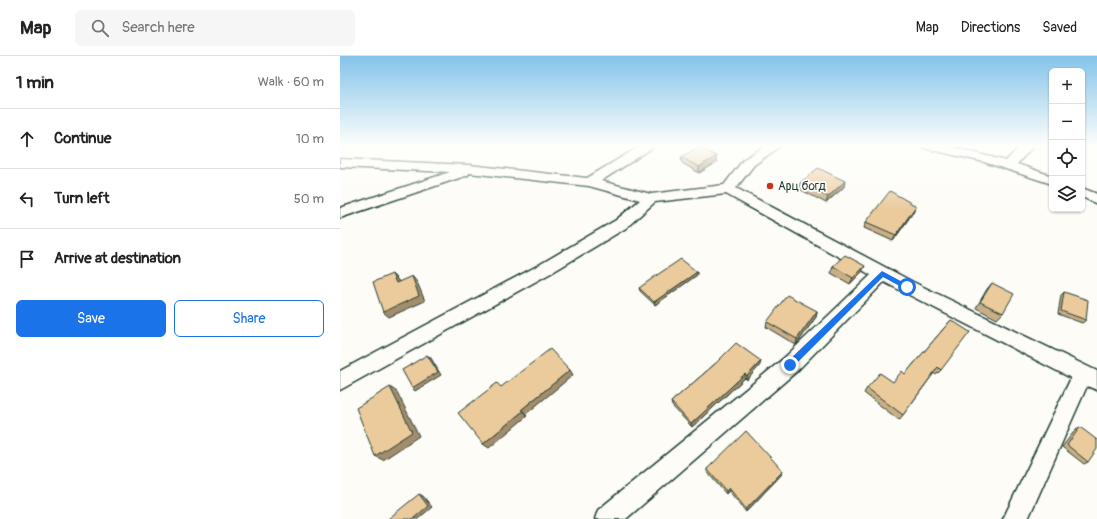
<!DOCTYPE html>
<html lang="en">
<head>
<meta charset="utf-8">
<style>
	:root { --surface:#fff; --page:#f6f6f6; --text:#222; --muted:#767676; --line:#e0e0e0; --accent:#1a73e8 }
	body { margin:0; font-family:Pangolin,sans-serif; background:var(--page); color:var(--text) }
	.controls { position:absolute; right:12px; top:12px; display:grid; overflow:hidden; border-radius:6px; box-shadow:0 1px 3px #0004 }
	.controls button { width:36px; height:36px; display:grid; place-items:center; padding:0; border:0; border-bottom:1px solid var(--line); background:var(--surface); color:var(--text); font:20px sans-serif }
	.stop { position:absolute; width:12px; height:12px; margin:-9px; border:3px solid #1a73e8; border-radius:50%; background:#fff }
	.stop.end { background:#1a73e8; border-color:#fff; box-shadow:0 1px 4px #0008 }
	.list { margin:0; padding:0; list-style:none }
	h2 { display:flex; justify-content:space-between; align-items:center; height:52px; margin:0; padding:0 16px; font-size:17px }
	h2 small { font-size:13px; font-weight:400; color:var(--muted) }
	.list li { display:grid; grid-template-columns:26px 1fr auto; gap:12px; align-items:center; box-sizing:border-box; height:60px; padding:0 16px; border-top:1px solid var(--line) }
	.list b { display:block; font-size:15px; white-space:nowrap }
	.list em { font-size:13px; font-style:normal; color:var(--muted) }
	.actions { display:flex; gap:8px; padding:12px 16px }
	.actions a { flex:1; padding:9px 0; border:1px solid var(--accent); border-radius:6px; text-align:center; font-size:14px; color:var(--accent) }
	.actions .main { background:var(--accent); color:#fff }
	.icon { flex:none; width:22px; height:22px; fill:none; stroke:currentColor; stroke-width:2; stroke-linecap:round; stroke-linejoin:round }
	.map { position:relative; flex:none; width:757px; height:463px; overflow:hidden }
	header { display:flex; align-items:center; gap:24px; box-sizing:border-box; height:56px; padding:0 20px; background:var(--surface); border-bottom:1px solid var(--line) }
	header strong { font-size:19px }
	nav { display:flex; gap:22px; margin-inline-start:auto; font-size:14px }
	.search { width:280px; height:36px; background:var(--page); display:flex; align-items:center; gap:10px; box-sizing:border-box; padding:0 14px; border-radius:6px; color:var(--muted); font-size:15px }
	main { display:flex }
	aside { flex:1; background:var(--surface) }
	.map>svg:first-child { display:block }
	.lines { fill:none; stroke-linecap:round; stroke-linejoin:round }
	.street-casing { stroke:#1f3d34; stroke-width:3 }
	.street { fill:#fdfcf7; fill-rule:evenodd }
	.wall { fill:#caae86; stroke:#1f3d34 }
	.shaded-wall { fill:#a48d6d; stroke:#1f3d34 }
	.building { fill:#ebca9c; stroke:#1f3d34 }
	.route { fill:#1a73e8 }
	.poi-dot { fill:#c8321e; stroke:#fdfcf7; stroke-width:1.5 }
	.labels { text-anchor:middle; stroke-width:3.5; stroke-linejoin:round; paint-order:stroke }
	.poi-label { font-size:12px; fill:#1f3d34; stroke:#fdfcf7; text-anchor:start }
</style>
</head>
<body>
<header>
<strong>Map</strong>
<div class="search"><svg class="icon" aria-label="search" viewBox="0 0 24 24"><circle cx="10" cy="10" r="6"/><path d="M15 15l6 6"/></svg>Search here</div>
<nav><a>Map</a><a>Directions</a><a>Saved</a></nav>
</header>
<main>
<aside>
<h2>1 min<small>Walk · 60 m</small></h2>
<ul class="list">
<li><svg class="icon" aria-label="ahead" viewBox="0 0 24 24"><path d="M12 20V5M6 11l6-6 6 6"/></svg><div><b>Continue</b></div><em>10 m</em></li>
<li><svg class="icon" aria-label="left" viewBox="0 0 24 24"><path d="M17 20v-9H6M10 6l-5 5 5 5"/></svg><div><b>Turn left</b></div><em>50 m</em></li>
<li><svg class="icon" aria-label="arrive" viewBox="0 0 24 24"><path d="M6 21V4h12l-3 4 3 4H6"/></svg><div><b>Arrive at destination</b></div></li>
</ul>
<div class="actions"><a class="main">Save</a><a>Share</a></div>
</aside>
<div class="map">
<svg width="757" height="463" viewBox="0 0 757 463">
	<rect width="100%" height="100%" fill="#fdfcf7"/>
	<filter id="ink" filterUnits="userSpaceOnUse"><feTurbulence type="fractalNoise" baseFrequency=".025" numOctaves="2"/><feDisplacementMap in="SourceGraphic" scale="8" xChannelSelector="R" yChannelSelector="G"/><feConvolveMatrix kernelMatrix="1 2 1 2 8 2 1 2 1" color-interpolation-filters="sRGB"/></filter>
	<g filter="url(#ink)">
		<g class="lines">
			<!-- street casing -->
			<g class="street-casing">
				<path id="street" d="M 302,89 L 317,89 L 261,125 L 311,138 L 384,129 L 404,103 L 427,89 L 442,89 L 414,109 L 396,132 L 573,226 L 757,315 L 757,334 L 747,330 L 688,463 L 663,463 L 731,322 L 544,226 L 457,315 L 286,463 L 255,463 L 258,454 L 443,303 L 531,219 L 386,138 L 315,146 L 286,172 L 211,217 L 0,334 L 0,315 L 199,209 L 276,164 L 300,144 L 249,130 L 129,117 L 128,119 L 0,162 L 0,152 L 110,116 L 0,111 L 0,103 L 129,109 L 247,122 Z
					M 582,89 L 605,89 L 666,105 L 681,89 L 694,89 L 677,108 L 712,120 L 712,128 L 644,106 L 584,92 Z
					M 742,132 L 757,138 L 757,148 L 742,141 Z"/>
			</g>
			<!-- street -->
			<use href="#street" class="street"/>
		</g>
		<!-- wall -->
		<path class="wall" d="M 376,100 L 376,107 L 359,117 L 342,107 L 341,101 Z
			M 460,127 L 504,131 L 486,147 L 459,133 Z
			M 574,155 L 553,185 L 524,172 L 526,166 Z
			M 493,210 L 522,216 L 510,228 L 491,217 Z
			M 357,219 L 315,249 L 300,235 L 299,232 Z
			M 652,227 L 663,257 L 657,263 L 636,252 L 647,233 Z
			M 724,236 L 746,264 L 742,267 L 718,258 L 721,239 Z
			M 477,255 L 476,261 L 456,289 L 426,271 L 427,266 Z
			M 611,264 L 601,314 L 596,319 L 594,317 L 563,359 L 559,364 L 524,337 L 527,332 L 553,326 L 565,318 Z
			M 376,307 L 420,309 L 407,324 L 405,322 L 352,371 L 332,350 L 331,346 Z
			M 740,371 L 748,406 L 744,408 L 722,391 L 736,373 Z
			M 367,413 L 442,418 L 406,456 L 389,435 L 386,438 L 367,416 Z"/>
		<!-- shaded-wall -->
		<path class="shaded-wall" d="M 376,100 L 376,107 L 359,117 L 359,111 Z
			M 505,125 L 504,131 L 486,147 L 488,141 Z
			M 576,150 L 574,155 L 553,185 L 556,179 Z
			M 525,210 L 522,216 L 510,228 L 513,222 Z
			M 357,216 L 357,219 L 315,249 L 314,246 Z
			M 52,218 L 58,224 L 61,233 L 56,227 Z
			M 72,220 L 77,226 L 85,245 L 49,261 L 43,256 Z
			M 477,255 L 476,261 L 456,289 L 457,283 Z
			M 87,299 L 91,302 L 101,319 L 75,335 L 72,332 Z
			M 421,305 L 420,309 L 407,324 L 407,320 Z
			M 230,314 L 233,319 L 186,358 L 181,354 Z
			M 405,318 L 405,322 L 352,371 L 351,368 Z
			M 50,331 L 57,336 L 79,380 L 43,404 L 35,400 Z
			M 183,355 L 187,360 L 149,392 L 143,388 Z
			M 443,415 L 442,418 L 406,456 L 406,453 Z
			M 389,432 L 389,435 L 386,438 L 386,435 Z
			M 79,438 L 83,440 L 92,451 L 78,463 L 73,463 Z"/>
		<!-- building -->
		<path class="building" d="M 359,91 L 376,100 L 359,111 L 341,101 Z
			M 478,112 L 505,125 L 488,141 L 460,127 Z
			M 550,135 L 576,150 L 556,179 L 526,166 Z
			M 505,199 L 525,210 L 513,222 L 493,210 Z
			M 341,203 L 357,216 L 314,246 L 299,232 L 317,219 Z
			M 52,218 L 56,227 L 72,220 L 79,240 L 43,256 L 33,226 Z
			M 652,227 L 674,238 L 663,257 L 640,246 Z
			M 724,236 L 748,244 L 746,264 L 721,255 Z
			M 447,239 L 477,255 L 457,283 L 427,266 Z
			M 611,264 L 630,276 L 601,314 L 598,311 L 563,359 L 527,332 L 540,317 L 553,326 L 562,315 L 565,318 Z
			M 396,287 L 421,305 L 407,320 L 405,318 L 351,368 L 331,346 L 376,307 Z
			M 210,293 L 230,314 L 181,354 L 183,355 L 143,388 L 118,357 L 157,327 L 161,331 Z
			M 87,299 L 98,316 L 72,332 L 62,314 Z
			M 50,331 L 72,376 L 35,400 L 16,352 Z
			M 740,371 L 757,384 L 757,393 L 748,406 L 727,389 Z
			M 406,375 L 443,415 L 406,453 L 389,432 L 386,435 L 367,413 Z
			M 79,438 L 88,450 L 73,463 L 48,463 Z"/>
	</g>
	<!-- sky -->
	<linearGradient id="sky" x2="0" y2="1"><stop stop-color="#84c4ea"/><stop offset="0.58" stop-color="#fefefb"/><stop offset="1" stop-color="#fefefb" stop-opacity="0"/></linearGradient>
	<rect width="757" height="154" fill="url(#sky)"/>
	<!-- route -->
	<path class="route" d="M 542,215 L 570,230 L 570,233 L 565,233 L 543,221 L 453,311 L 447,311 L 447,306 Z"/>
	<!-- markers -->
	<circle class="poi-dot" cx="430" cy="130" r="4"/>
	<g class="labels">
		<!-- poi labels -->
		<g class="poi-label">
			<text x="438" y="134">Арц богд</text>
		</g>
	</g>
</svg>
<div class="controls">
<button>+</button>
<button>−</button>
<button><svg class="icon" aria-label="locate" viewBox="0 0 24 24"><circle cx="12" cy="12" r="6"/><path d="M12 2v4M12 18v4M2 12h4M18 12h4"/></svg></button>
<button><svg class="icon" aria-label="layers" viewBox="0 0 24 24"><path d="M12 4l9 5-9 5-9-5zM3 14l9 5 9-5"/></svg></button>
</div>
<div class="stop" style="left:567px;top:231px"></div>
<div class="stop end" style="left:450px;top:309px"></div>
</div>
</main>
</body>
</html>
